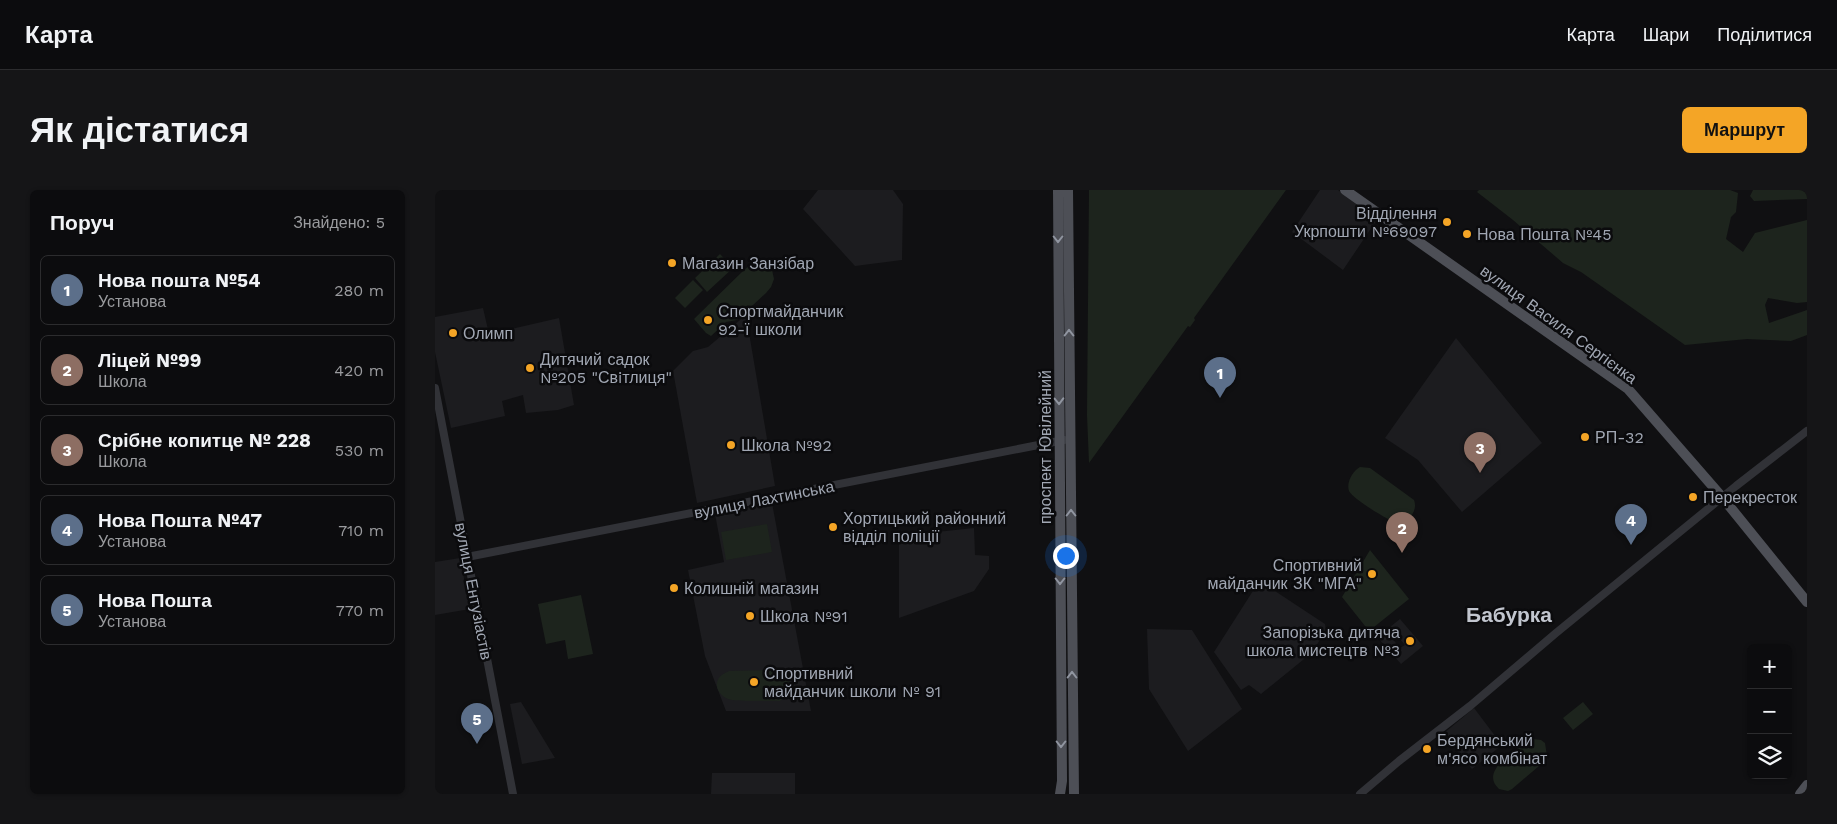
<!DOCTYPE html>
<html lang="uk">
<head>
<meta charset="utf-8">
<style>
	:root { --surface:#0c0c0e; --page:#151517; --text:#f1f3f6; --muted:#9a9b9e; --line:#2c2c2e; --accent:#f4a526 }
	body { margin:0; font-family:"Work Sans",sans-serif; background:var(--page); color:var(--text) }
	.controls { position:absolute; right:15px; bottom:15px; display:grid; overflow:hidden; border-radius:8px; box-shadow:0 1px 4px #0004 }
	.controls button { width:45px; height:45px; display:grid; place-items:center; padding:0; border:0; border-bottom:1px solid var(--line); background:var(--surface); color:var(--text); font:25px sans-serif }
	.you { position:absolute; left:630px; top:365px; width:18px; height:18px; margin:-12px; border:4px solid #fff; border-radius:50%; background:#1a73e8; box-shadow:0 0 0 8px #1a73e833 }
	.badge { display:grid; place-items:center; width:32px; height:32px; border-radius:50%; background:var(--accent); color:#fff; font-size:16px; font-weight:700 }
	.pin { position:absolute; translate:-50% -41px; filter:drop-shadow(0 1px 2px #0008) }
	.pin::after { content:''; position:absolute; top:26px; width:18px; height:15px; background:inherit; clip-path:polygon(0 0,100% 0,50% 100%) }
	.list { margin:0; padding:0; list-style:none }
	h2 { display:flex; justify-content:space-between; align-items:center; height:65px; margin:0; padding:0 20px; font-size:21px }
	h2 small { font-size:16px; font-weight:400; color:var(--muted) }
	.list li { display:grid; grid-template-columns:32px 1fr auto; gap:15px; align-items:center; box-sizing:border-box; height:70px; margin:0 10px 10px; padding:0 10px; border:1px solid var(--line); border-radius:8px }
	.list b { display:block; font-size:19px; white-space:nowrap }
	.list p { margin:0; font-size:16px; white-space:nowrap; color:var(--muted) }
	.list em { font-size:16px; font-style:normal; color:var(--muted) }
	.icon { flex:none; width:28px; height:28px; fill:none; stroke:currentColor; stroke-width:2; stroke-linecap:round; stroke-linejoin:round }
	.map { position:relative; flex:none; width:1372px; height:604px; overflow:hidden; border-radius:8px }
	header { display:flex; align-items:center; gap:30px; box-sizing:border-box; height:70px; padding:0 25px; background:var(--surface); border-bottom:1px solid var(--line) }
	header strong { font-size:24px }
	nav { display:flex; gap:28px; margin-inline-start:auto; font-size:18px }
	.intro { display:flex; align-items:center; justify-content:space-between; box-sizing:border-box; height:120px; padding:0 30px }
	h1 { margin:0; font-size:35px }
	.button { padding:12px 22px; border-radius:8px; background:var(--accent); color:#111; font-size:18px; font-weight:700 }
	main { display:flex; gap:30px; padding:0 30px }
	aside { flex:1; background:var(--surface); border-radius:8px; box-shadow:0 1px 4px #0004 }
	.map>svg:first-child { display:block }
	.built { fill:#1c1c1f }
	.green { fill:#1d241d }
	.lines { fill:none; stroke-linecap:round; stroke-linejoin:round }
	.minor { stroke:#313237; stroke-width:8 }
	.major { stroke:#4d4f56; stroke-width:10 }
	.oneway { stroke:#9095a0 }
	.poi-dot { fill:#f4a526; stroke:#0b0b0d; stroke-width:2 }
	.labels { text-anchor:middle; stroke-width:5; stroke-linejoin:round; paint-order:stroke }
	.poi-label { font-size:16px; fill:#a1a7b3; stroke:#0b0b0d; text-anchor:start }
	.street-label { font-size:16px; fill:#a1a7b3; stroke:#0b0b0d }
	.district-label { font-size:21px; font-weight:bold; fill:#c2c6cf; stroke:#0b0b0d }
</style>
</head>
<body>
<header>
<strong>Карта</strong>
<nav><a>Карта</a><a>Шари</a><a>Поділитися</a></nav>
</header>
<div class="intro"><h1>Як дістатися</h1><a class="button">Маршрут</a></div>
<main>
<aside>
<h2>Поруч<small>Знайдено: 5</small></h2>
<ul class="list">
<li><span class="badge" style="background:#5c6f8a">1</span><div><b>Нова пошта №54</b><p>Установа</p></div><em>280 m</em></li>
<li><span class="badge" style="background:#8d6e63">2</span><div><b>Ліцей №99</b><p>Школа</p></div><em>420 m</em></li>
<li><span class="badge" style="background:#8d6e63">3</span><div><b>Срібне копитце № 228</b><p>Школа</p></div><em>530 m</em></li>
<li><span class="badge" style="background:#5c6f8a">4</span><div><b>Нова Пошта №47</b><p>Установа</p></div><em>710 m</em></li>
<li><span class="badge" style="background:#5c6f8a">5</span><div><b>Нова Пошта</b><p>Установа</p></div><em>770 m</em></li>
</ul>
</aside>
<div class="map">
<svg width="1372" height="604" viewBox="0 0 1372 604">
	<rect width="100%" height="100%" fill="#101012"/>
	<!-- built -->
	<path class="built" d="M 383,0 L 458,0 L 468,14 L 467,70 L 420,76 L 368,19 Z
		M 885,0 L 903,0 L 943,28 L 908,80 L 857,42 Z
		M 48,118 L 54,144 L 124,128 L 139,215 L 123,220 L 91,223 L 88,205 L 67,211 L 70,226 L 16,238 L 0,162 L 0,127 Z
		M 311,125 L 340,296 L 262,313 L 238,181 L 258,161 L 273,157 Z
		M 1021,148 L 1107,253 L 1027,322 L 983,270 L 950,248 Z
		M 337,313 L 376,521 L 291,521 L 270,466 L 253,380 L 289,372 L 280,324 Z
		M 539,338 L 540,365 L 554,366 L 554,379 L 539,401 L 464,428 L 464,346 Z
		M 25,368 L 35,419 L 0,425 L 0,372 Z
		M 823,393 L 828,393 L 890,434 L 891,442 L 874,465 L 826,504 L 814,495 L 806,500 L 779,462 Z
		M 965,429 L 988,456 L 966,474 L 943,448 L 951,441 L 965,458 L 970,455 L 955,437 Z
		M 712,439 L 757,440 L 807,519 L 753,561 L 714,499 Z
		M 86,512 L 120,568 L 87,574 L 75,514 Z
		M 1039,518 L 1067,555 L 1037,579 L 1008,544 Z
		M 277,583 L 360,583 L 360,604 L 276,604 Z"/>
	<!-- green -->
	<path class="green" d="M 654,0 L 851,0 L 759,128 L 760,130 L 755,137 L 753,136 L 654,273 L 652,225 Z
		M 1044,0 L 1295,0 L 1303,3 L 1301,22 L 1296,27 L 1291,49 L 1308,62 L 1320,43 L 1372,30 L 1372,112 L 1362,113 L 1333,108 L 1330,115 L 1334,133 L 1372,120 L 1372,145 L 1356,151 L 1312,149 L 1250,155 L 1146,82 L 1128,73 L 1078,30 L 1042,2 Z
		M 1318,0 L 1372,0 L 1372,9 L 1319,11 L 1315,6 Z
		M 285,64 L 298,78 L 272,102 L 260,88 Z
		M 318,73 C 326,73 331,75 337,80 L 339,89 L 336,97 L 331,103 L 302,130 L 291,132 L 276,146 L 271,143 L 259,129 L 310,79 Z
		M 258,90 L 268,100 L 250,118 L 240,108 Z
		M 925,277 L 935,278 L 979,310 C 982,318 978,325 972,331 C 970,332 967,333 964,333 C 956,333 917,308 914,301 C 911,292 918,281 925,277 Z
		M 332,334 L 337,362 L 291,370 L 286,342 Z
		M 935,360 L 974,409 L 934,441 L 907,407 Z
		M 146,405 L 158,464 L 133,469 L 130,450 L 111,454 L 103,414 Z
		M 342,480 L 355,488 L 355,500 L 345,511 C 334,510 301,512 293,509 C 287,507 281,500 282,494 C 282,487 288,484 294,481 Z
		M 1148,512 L 1158,524 L 1138,540 L 1128,528 Z
		M 1098,549 L 1106,550 L 1110,553 L 1112,566 L 1110,571 L 1077,599 L 1073,601 L 1064,599 C 1044,581 1080,561 1094,550 Z"/>
	<g class="lines">
		<!-- minor -->
		<path class="minor" d="M 0,198 L 78,604
			M 32,367 L 629,250
			M 925,604 L 964,571 L 1035,516 L 1121,443 L 1301,296 L 1372,241"/>
		<!-- major -->
		<path class="major" d="M 623,0 L 627,591 L 625,604
			M 633,0 L 639,604
			M 910,0 L 1193,199 L 1287,307 L 1372,412
			M 1365,604 L 1372,595"/>
	</g>
	<!-- one-way arrows -->
	<defs><path id="oneway-chevron" d="M-2-3.5L2.5 0L-2 3.5" fill="none" stroke-width="1.6" stroke-linecap="round" stroke-linejoin="round" transform="scale(1.25)"/></defs>
	<g class="oneway">
		<use href="#oneway-chevron" transform="translate(623 49) rotate(90)"/>
		<use href="#oneway-chevron" transform="translate(634 143) rotate(-90)"/>
		<use href="#oneway-chevron" transform="translate(624 211) rotate(89)"/>
		<use href="#oneway-chevron" transform="translate(636 323) rotate(-90)"/>
		<use href="#oneway-chevron" transform="translate(625 391) rotate(90)"/>
		<use href="#oneway-chevron" transform="translate(637 485) rotate(-90)"/>
		<use href="#oneway-chevron" transform="translate(626 554) rotate(90)"/>
	</g>
	<!-- markers -->
	<g class="poi-dot">
		<circle cx="1012" cy="32" r="5"/>
		<circle cx="1032" cy="44" r="5"/>
		<circle cx="237" cy="73" r="5"/>
		<circle cx="273" cy="130" r="5"/>
		<circle cx="18" cy="143" r="5"/>
		<circle cx="95" cy="178" r="5"/>
		<circle cx="1150" cy="247" r="5"/>
		<circle cx="296" cy="255" r="5"/>
		<circle cx="1258" cy="307" r="5"/>
		<circle cx="398" cy="337" r="5"/>
		<circle cx="937" cy="384" r="5"/>
		<circle cx="239" cy="398" r="5"/>
		<circle cx="315" cy="426" r="5"/>
		<circle cx="975" cy="451" r="5"/>
		<circle cx="319" cy="492" r="5"/>
		<circle cx="992" cy="559" r="5"/>
	</g>
	<g class="labels">
		<!-- poi labels -->
		<g class="poi-label">
			<text x="1002" y="29" text-anchor="end">Відділення<tspan x="1002" dy="18">Укрпошти №69097</tspan></text>
			<text x="1042" y="50">Нова Пошта №45</text>
			<text x="247" y="79">Магазин Занзібар</text>
			<text x="283" y="127">Спортмайданчик<tspan x="283" dy="18">92-ї школи</tspan></text>
			<text x="28" y="149">Олимп</text>
			<text x="105" y="175">Дитячий садок<tspan x="105" dy="18">№205 "Свiтлиця"</tspan></text>
			<text x="1160" y="253">РП-32</text>
			<text x="306" y="261">Школа №92</text>
			<text x="1268" y="313">Перекресток</text>
			<text x="408" y="334">Хортицький районний<tspan x="408" dy="18">відділ поліції</tspan></text>
			<text x="927" y="381" text-anchor="end">Спортивний<tspan x="927" dy="18">майданчик ЗК "МГА"</tspan></text>
			<text x="249" y="404">Колишній магазин</text>
			<text x="325" y="432">Школа №91</text>
			<text x="965" y="448" text-anchor="end">Запорізька дитяча<tspan x="965" dy="18">школа мистецтв №3</tspan></text>
			<text x="329" y="489">Спортивний<tspan x="329" dy="18">майданчик школи № 91</tspan></text>
			<text x="1002" y="556">Бердянський<tspan x="1002" dy="18">м'ясо комбінат</tspan></text>
		</g>
		<!-- street labels -->
		<g class="street-label">
			<text transform="translate(1124 134) rotate(36)" y="6">вулиця Василя Сергієнка</text>
			<text transform="translate(610 257) rotate(-90)" y="6">проспект Ювілейний</text>
			<text transform="translate(329 309) rotate(-11)" y="6">вулиця Лахтинська</text>
			<text transform="translate(39 401) rotate(79)" y="6">вулиця Ентузіастів</text>
		</g>
		<!-- district labels -->
		<g class="district-label">
			<text x="1074" y="432">Бабурка</text>
		</g>
	</g>
</svg>
<div class="controls">
<button>+</button>
<button>−</button>
<button><svg class="icon" aria-label="layers" viewBox="0 0 24 24"><path d="M12 4l9 5-9 5-9-5zM3 14l9 5 9-5"/></svg></button>
</div>
<div class="you"></div>
<div class="pin badge" style="left:785px;top:208px;background:#5c6f8a">1</div>
<div class="pin badge" style="left:967px;top:363px;background:#8d6e63">2</div>
<div class="pin badge" style="left:1045px;top:283px;background:#8d6e63">3</div>
<div class="pin badge" style="left:1196px;top:355px;background:#5c6f8a">4</div>
<div class="pin badge" style="left:42px;top:554px;background:#5c6f8a">5</div>
</div>
</main>
</body>
</html>
